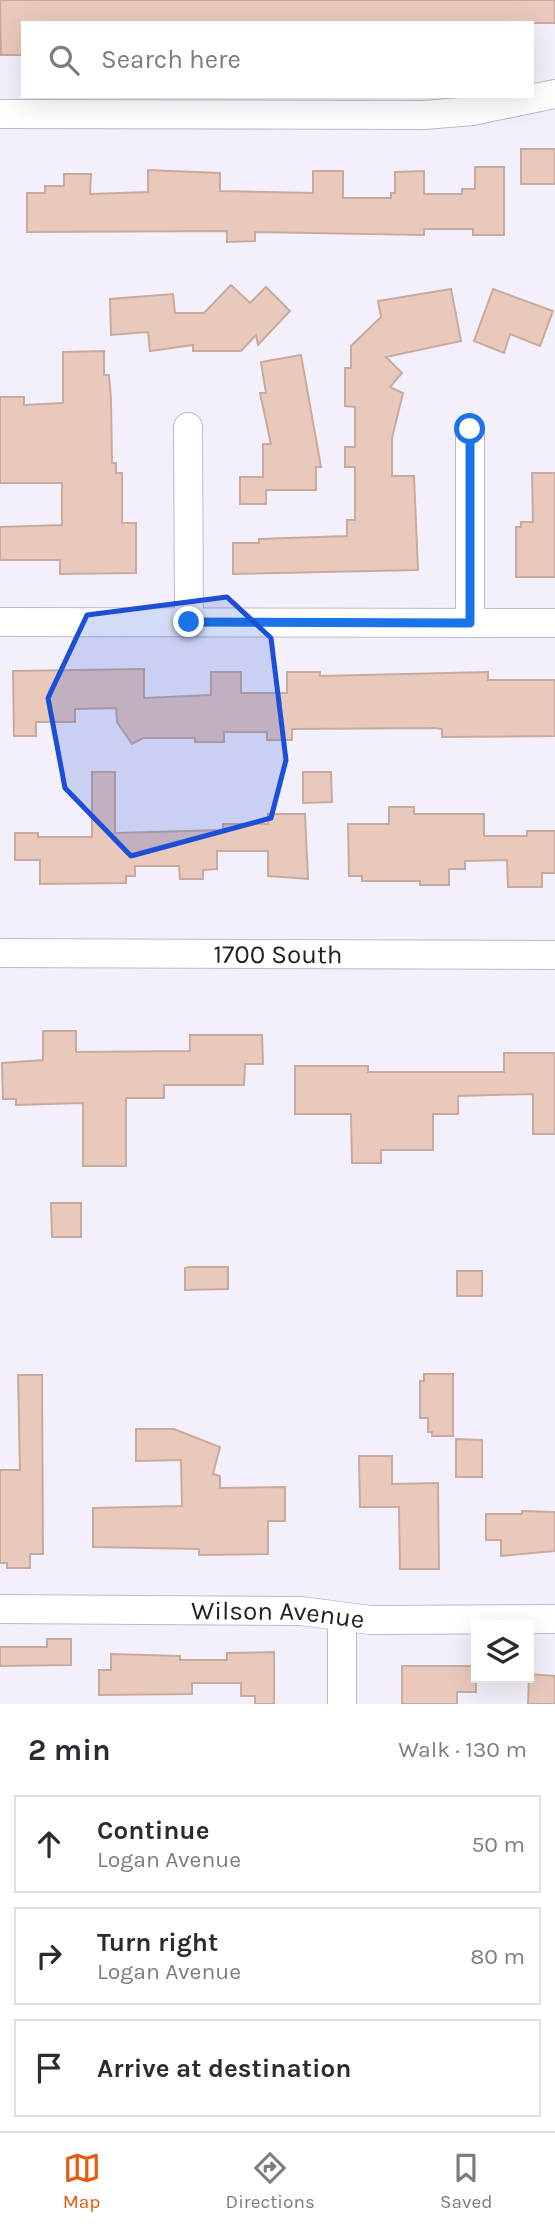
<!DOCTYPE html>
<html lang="en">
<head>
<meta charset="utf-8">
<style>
	:root { --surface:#fff; --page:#f2f2f3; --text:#2b2b33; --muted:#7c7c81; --line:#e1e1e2; --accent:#ea580c }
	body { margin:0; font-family:Karla,sans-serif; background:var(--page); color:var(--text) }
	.controls { position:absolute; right:21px; bottom:21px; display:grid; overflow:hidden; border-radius:0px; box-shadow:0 7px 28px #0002 }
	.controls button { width:63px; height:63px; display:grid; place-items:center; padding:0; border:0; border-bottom:2px solid var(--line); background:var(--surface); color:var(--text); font:35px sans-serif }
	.stop { position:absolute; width:21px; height:21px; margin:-16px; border:5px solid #1a73e8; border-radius:50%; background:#fff }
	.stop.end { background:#1a73e8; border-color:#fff; box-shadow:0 2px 7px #0008 }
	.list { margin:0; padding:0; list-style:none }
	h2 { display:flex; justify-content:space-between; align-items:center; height:91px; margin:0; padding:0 28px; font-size:30px }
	h2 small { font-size:23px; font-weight:400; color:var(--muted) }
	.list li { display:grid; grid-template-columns:46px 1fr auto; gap:21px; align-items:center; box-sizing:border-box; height:98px; margin:0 14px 14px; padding:0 14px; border:2px solid var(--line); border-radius:0px }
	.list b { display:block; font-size:26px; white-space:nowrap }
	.list p { margin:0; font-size:23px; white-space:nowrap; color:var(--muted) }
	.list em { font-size:23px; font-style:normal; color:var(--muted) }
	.icon { flex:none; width:38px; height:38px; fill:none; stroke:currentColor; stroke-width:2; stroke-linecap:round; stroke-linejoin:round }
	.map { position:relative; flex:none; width:555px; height:1704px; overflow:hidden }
	.search { position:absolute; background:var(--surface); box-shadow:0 7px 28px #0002; left:21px; right:21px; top:21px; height:77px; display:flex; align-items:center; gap:18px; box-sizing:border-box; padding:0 24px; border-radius:0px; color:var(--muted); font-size:26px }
	.sheet { height:427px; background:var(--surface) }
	nav { display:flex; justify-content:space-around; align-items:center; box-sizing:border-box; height:98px; border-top:2px solid var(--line); background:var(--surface); font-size:19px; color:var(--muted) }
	nav a { display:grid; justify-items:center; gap:4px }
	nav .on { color:var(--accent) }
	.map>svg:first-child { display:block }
	.building { fill:#e9c9bb; stroke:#c8ab9e; stroke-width:2 }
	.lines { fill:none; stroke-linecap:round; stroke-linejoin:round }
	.minor-casing { stroke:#c0b7d2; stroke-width:30 }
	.minor { stroke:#fff; stroke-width:28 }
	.route { stroke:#1a73e8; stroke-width:9 }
	.marked { fill:#1d4ed8; fill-opacity:0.2; stroke:#1d4ed8; stroke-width:5; stroke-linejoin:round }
	.labels { text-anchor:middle; stroke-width:5; stroke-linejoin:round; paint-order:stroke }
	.street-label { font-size:26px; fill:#23202a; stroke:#fff }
</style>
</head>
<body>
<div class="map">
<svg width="555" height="1704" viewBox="0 0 555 1704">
	<rect width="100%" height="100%" fill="#f4f0fb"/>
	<!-- building -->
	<path class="building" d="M 0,0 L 555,0 L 555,23 L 23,23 L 23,55 L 1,55 Z
		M 521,149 L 555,149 L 555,184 L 521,184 Z
		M 475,167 L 504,167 L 504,235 L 473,235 L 473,229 L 424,229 L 424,235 L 255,232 L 255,241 L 227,242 L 227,231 L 27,232 L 27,193 L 45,193 L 45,186 L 64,186 L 64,174 L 91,174 L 90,194 L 148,192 L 148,170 L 220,173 L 220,191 L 313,193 L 313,171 L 343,171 L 343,198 L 391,198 L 391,193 L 395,193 L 395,172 L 424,171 L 424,194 L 462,194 L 462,189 L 475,189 Z
		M 231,285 L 250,303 L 266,287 L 290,311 L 258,345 L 256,335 L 241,351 L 193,351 L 193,345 L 150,351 L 148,332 L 111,335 L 110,299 L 173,294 L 175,313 L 204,313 Z
		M 451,289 L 461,341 L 386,357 L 402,373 L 390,387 L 403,393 L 392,438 L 392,476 L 414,476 L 418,570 L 233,574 L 233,543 L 259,543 L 259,539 L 347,536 L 347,520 L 355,520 L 355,467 L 345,467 L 345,447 L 355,447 L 355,407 L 345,406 L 345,368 L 351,368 L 351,346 L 381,317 L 378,301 Z
		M 493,289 L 553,311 L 540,346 L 510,334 L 504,353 L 474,341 Z
		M 104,351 L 104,375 L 109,375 L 111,399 L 112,463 L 116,463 L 116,473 L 122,473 L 122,523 L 136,523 L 136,573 L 60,574 L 60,560 L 0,560 L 0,527 L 62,525 L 62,483 L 0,483 L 0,397 L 24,397 L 24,405 L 63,403 L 63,352 Z
		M 301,355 L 321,467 L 316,467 L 316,490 L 266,490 L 266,504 L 240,504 L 240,477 L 263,477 L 263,444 L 271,444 L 260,393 L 266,393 L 261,362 Z
		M 532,473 L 555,473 L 555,577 L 516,577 L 516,527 L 521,527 L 521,522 L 533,522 Z
		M 144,669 L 144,698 L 211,695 L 211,672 L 241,672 L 241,693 L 287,693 L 287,672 L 320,672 L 320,676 L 488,672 L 488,680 L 555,680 L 555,736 L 442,737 L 442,729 L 435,728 L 292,729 L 292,740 L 267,740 L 267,732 L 224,732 L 224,742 L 195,742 L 195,738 L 143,738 L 132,744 L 117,722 L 116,708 L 75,709 L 75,722 L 36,722 L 36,736 L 14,736 L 13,671 Z
		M 92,772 L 115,772 L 115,833 L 223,830 L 223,824 L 268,824 L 268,814 L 305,814 L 308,879 L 268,876 L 268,851 L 217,851 L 217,869 L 203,870 L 203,879 L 180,879 L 179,866 L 135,866 L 135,876 L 126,876 L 126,883 L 40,884 L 40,860 L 15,860 L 15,833 L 38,833 L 38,837 L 92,837 Z
		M 303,772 L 331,772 L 332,802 L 303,803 Z
		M 389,807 L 414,807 L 414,814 L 484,814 L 484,836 L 527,836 L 527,831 L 555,831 L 555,873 L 542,873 L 542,887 L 508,887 L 507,860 L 465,861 L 465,869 L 449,869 L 449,885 L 420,885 L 420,881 L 362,881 L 362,876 L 349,876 L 348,824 L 389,824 Z
		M 43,1031 L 76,1031 L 76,1052 L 190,1051 L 190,1035 L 262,1035 L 263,1064 L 245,1064 L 244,1085 L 164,1085 L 164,1098 L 126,1098 L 126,1166 L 83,1166 L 83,1103 L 16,1105 L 16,1099 L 3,1099 L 2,1063 L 43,1060 Z
		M 504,1053 L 555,1053 L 555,1134 L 533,1134 L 533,1094 L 458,1096 L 458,1114 L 433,1114 L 433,1150 L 381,1150 L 381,1163 L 352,1163 L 351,1114 L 295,1114 L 295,1066 L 368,1066 L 368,1072 L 504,1072 Z
		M 51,1203 L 81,1203 L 81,1237 L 52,1237 Z
		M 190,1267 L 228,1267 L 228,1289 L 185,1290 L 185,1268 Z
		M 457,1271 L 482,1271 L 482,1296 L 457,1296 Z
		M 424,1374 L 453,1374 L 453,1436 L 432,1436 L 432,1432 L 428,1432 L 428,1418 L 420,1418 L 420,1381 L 424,1381 Z
		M 18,1375 L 42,1375 L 43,1554 L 30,1554 L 30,1568 L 7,1568 L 7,1563 L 0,1563 L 0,1470 L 20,1470 Z
		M 136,1429 L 174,1429 L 220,1447 L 213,1474 L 220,1476 L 220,1488 L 285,1487 L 285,1521 L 268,1521 L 268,1554 L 199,1555 L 199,1549 L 93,1547 L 93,1508 L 182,1506 L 181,1460 L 136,1461 Z
		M 456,1439 L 482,1440 L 482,1477 L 456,1477 Z
		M 359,1456 L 392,1456 L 392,1484 L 438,1483 L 439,1569 L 400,1569 L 399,1507 L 360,1507 Z
		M 522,1511 L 555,1512 L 555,1551 L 501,1556 L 501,1540 L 486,1540 L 486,1514 L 522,1514 Z
		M 47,1639 L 71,1639 L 71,1665 L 0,1666 L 0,1647 L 47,1647 Z
		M 274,1652 L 274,1704 L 255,1704 L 255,1696 L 241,1696 L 241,1683 L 192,1683 L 192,1694 L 99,1695 L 99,1670 L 111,1670 L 111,1654 L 180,1656 L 180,1660 L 227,1660 L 227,1653 Z
		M 402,1666 L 476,1666 L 476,1692 L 457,1692 L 457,1704 L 402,1704 Z
		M 529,1674 L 555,1676 L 555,1704 L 528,1704 Z"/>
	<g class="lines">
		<!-- minor casing -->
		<g class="minor-casing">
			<g id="minor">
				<path d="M 0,114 L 424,115 L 472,111 L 555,94"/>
				<path d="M 188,427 L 189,622"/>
				<path d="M 470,429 L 470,623"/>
				<path d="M 0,622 L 555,623"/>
				<path id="s1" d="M 0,953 L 555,955"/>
				<path id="s2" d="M 0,1609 L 301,1611 L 370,1620 L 555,1619"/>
				<path d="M 342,1704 L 342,1617"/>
			</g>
		</g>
		<!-- minor -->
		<use href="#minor" class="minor"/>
	</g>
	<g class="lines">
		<!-- route -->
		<path class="route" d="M 189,622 L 470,623 L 470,429"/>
	</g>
	<!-- marked area -->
	<path class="marked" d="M 227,597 L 271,638 L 286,760 L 271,818 L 131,856 L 65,788 L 48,698 L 87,615 Z"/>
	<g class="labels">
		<!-- street labels -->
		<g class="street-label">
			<text dy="9" stroke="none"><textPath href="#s1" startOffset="278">1700 South</textPath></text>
			<text dy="9" stroke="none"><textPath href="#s2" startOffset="278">Wilson Avenue</textPath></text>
		</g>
	</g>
</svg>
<div class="controls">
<button><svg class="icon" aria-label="layers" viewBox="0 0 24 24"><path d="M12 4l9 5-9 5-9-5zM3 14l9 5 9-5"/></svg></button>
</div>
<div class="stop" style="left:470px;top:429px"></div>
<div class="stop end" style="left:189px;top:622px"></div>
<div class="search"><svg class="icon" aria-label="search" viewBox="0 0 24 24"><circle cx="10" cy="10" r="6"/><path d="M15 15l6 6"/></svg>Search here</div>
</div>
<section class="sheet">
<h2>2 min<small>Walk · 130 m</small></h2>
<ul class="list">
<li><svg class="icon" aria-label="ahead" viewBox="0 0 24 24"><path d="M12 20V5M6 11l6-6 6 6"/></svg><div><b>Continue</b><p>Logan Avenue</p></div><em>50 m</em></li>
<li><svg class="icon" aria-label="right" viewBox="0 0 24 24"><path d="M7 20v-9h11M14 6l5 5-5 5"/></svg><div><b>Turn right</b><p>Logan Avenue</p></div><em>80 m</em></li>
<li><svg class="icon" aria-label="arrive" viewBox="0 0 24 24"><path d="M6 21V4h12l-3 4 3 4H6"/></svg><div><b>Arrive at destination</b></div></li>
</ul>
</section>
<nav>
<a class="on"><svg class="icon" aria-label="map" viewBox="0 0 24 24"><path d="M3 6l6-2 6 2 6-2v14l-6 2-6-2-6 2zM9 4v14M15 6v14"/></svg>Map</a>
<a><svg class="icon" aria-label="directions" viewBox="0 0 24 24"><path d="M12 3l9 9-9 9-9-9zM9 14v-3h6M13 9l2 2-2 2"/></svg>Directions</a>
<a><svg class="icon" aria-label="saved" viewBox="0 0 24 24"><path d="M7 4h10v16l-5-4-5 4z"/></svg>Saved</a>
</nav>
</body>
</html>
